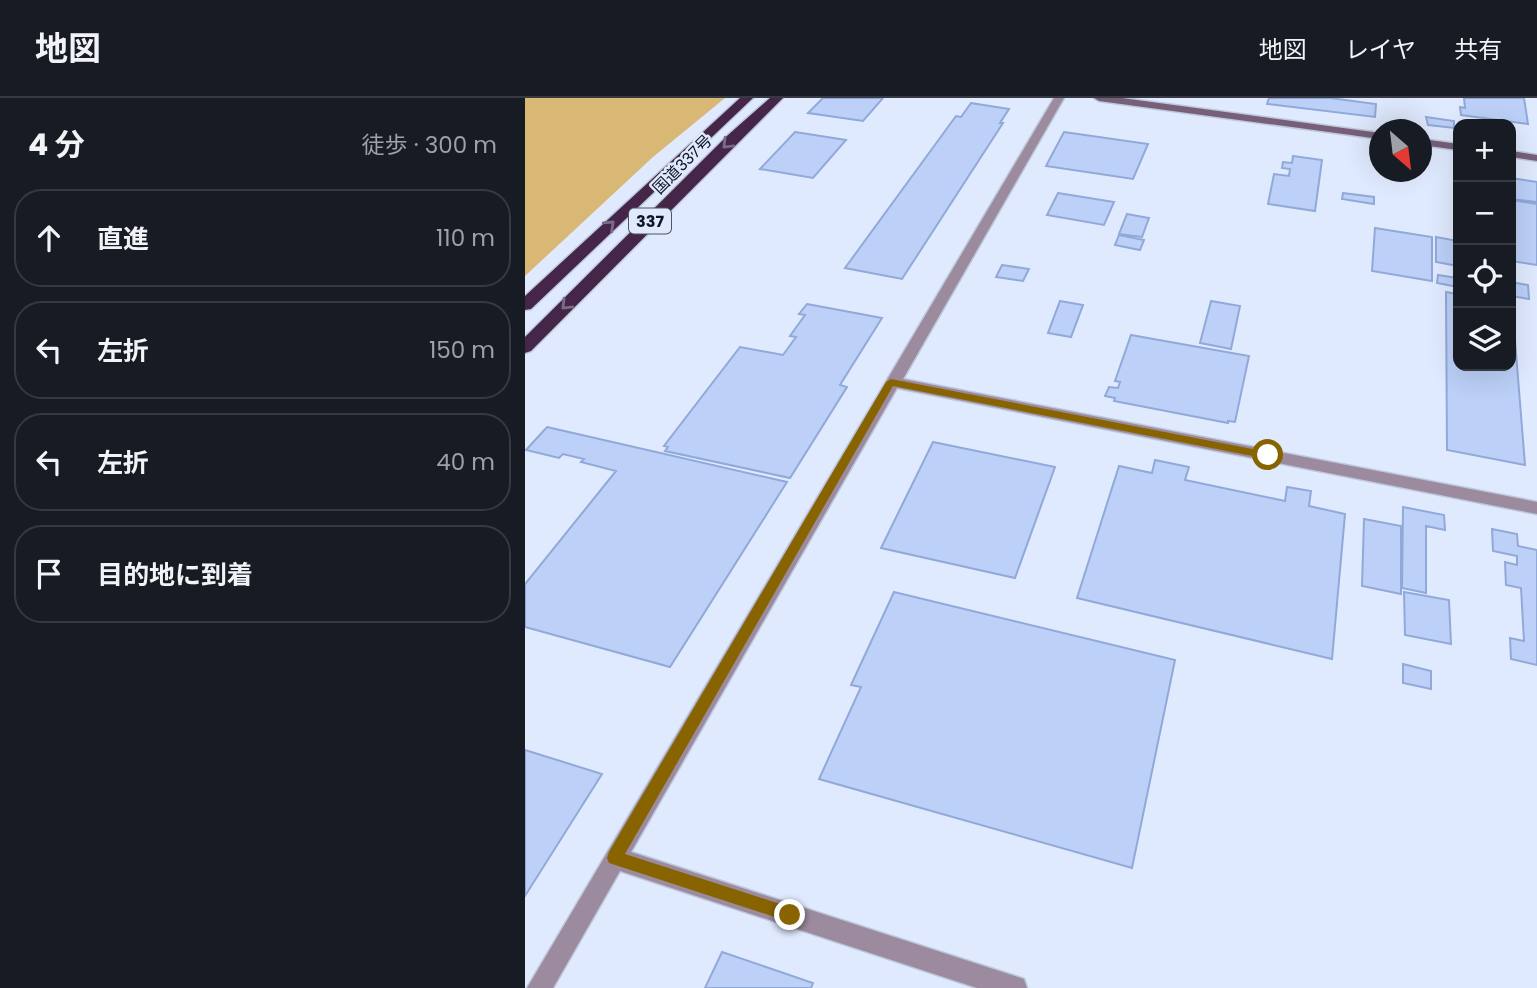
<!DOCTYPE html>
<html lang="ja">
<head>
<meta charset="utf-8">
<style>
	:root { --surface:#171b24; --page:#20242c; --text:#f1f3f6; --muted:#9ea1a6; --line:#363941 }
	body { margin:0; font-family:Poppins,"Noto Sans JP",sans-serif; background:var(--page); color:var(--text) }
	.controls { position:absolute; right:21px; top:21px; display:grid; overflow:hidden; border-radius:14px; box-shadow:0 7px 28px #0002 }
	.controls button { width:63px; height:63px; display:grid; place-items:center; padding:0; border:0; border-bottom:2px solid var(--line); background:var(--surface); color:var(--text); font:35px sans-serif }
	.compass { position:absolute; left:844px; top:21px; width:63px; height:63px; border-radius:50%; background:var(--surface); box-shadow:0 7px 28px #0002; rotate:152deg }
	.stop { position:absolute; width:21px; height:21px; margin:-16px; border:5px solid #886400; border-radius:50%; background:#fff }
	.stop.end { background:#886400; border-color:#fff; box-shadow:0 2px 7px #0008 }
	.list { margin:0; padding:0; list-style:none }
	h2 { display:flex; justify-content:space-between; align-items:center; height:91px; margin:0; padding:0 28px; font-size:30px }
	h2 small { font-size:23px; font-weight:400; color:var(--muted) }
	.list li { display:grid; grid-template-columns:46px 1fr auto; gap:21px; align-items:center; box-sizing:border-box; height:98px; margin:0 14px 14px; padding:0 14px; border:2px solid var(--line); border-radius:28px }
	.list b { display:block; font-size:26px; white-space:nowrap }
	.list em { font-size:23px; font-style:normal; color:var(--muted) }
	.icon { flex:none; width:38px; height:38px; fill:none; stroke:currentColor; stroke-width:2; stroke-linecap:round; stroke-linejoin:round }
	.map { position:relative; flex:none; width:1012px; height:890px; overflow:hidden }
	header { display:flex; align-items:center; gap:42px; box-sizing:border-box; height:98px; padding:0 35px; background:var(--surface); border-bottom:2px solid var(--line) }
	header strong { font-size:33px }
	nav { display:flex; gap:38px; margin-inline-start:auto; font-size:24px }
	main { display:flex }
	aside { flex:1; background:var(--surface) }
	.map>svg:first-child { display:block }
	.forest { fill:#d9b774 }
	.building { fill:#bcd0f8; stroke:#91a9d8; stroke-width:2 }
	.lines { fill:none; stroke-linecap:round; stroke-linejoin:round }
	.street-casing { stroke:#bec8db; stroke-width:3 }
	.secondary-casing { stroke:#bec8db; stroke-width:3 }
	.highway-casing { stroke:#bec8db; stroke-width:3 }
	.street { fill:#9c8b9e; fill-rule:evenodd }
	.secondary { fill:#775f79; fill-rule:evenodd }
	.highway { fill:#452548; fill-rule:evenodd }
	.oneway { stroke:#7b6a88 }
	.route { fill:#886400 }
	.labels { text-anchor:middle; stroke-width:5; stroke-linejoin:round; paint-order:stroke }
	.far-street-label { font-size:16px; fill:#0c1526; stroke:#e0eafe }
	.shield { fill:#e0eafe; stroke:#4c5567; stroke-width:2 }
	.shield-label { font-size:16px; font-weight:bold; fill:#0c1526 }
</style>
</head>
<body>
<header>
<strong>地図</strong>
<nav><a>地図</a><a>レイヤ</a><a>共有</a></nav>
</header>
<main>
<aside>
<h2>4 分<small>徒歩 · 300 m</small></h2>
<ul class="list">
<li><svg class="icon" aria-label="ahead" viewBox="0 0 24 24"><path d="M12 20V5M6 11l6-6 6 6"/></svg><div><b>直進</b></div><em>110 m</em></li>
<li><svg class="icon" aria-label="left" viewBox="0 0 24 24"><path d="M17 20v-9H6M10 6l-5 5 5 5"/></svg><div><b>左折</b></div><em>150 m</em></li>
<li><svg class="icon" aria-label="left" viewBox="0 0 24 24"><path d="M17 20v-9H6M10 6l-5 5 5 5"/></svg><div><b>左折</b></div><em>40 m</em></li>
<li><svg class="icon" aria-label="arrive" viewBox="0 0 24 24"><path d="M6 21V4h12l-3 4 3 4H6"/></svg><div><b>目的地に到着</b></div></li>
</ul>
</aside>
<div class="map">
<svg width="1012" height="890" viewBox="0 0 1012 890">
	<rect width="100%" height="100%" fill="#e0eafe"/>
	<!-- forest -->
	<path class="forest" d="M 0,0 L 200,0 L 128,59 L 0,178 Z"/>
	<!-- building -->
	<path class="building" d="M 298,0 L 358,0 L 338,23 L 283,15 Z
		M 744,0 L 805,0 L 851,6 L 850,19 L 742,6 Z
		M 939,0 L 999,0 L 1003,26 L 936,17 L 935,9 L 940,10 Z
		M 446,5 L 484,11 L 475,25 L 478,25 L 377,181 L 320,170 L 431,18 L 436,19 Z
		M 901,19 L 929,23 L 929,30 L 903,27 Z
		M 270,34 L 321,42 L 288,80 L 235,71 Z
		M 539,34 L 623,46 L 608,81 L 521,68 Z
		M 768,58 L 797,62 L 790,113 L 743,106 L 749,76 L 764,78 L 765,71 L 757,70 L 758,64 L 767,65 Z
		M 986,80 L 1012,84 L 1012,104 L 986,101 Z
		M 533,95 L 589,104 L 579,127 L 522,117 Z
		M 818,95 L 849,99 L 849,106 L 817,101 Z
		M 986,102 L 1012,106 L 1012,167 L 986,163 Z
		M 602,116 L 624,120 L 617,139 L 594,136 Z
		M 850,130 L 907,139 L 907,183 L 847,173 Z
		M 594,137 L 619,142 L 615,152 L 590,147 Z
		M 911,139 L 933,143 L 933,168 L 911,164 Z
		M 477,167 L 504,171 L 498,183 L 471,179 Z
		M 913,177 L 933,180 L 933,189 L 912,185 Z
		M 986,184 L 1003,187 L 1004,201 L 986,198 Z
		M 921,194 L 933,196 L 933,268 L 986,268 L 987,205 L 1000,367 L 922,352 Z
		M 535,203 L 558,207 L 546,239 L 523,235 Z
		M 686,203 L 715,208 L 706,251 L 675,245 Z
		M 282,206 L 357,220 L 315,287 L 322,289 L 265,380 L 140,353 L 143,349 L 139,348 L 215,249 L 258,257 L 271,239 L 265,238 L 280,217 L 274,216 Z
		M 606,237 L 724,258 L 710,324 L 703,323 L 703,325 L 589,303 L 590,300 L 580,298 L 584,289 L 593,290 L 595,284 L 590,283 Z
		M 22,329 L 262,384 L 145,569 L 0,529 L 0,486 L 91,373 L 56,364 L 59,361 L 38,356 L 34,360 L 1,352 Z
		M 408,344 L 530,369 L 490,480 L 356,450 Z
		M 630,362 L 664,369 L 660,382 L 760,403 L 762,389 L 786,393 L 784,408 L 820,416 L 807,561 L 552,500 L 594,368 L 627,375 Z
		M 878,409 L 919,417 L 920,432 L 901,428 L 901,495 L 877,490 Z
		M 839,421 L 876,428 L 876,496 L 837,488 Z
		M 967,431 L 992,436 L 993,448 L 1012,452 L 1012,567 L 986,561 L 985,540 L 999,543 L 996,490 L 981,487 L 980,464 L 992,467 L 992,458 L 968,453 Z
		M 369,494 L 650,562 L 607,770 L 294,681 L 336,589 L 326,587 Z
		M 879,494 L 924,502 L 926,546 L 880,537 Z
		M 878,566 L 906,573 L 906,591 L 878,585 Z
		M 0,652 L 77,676 L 0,798 Z
		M 197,854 L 288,885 L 286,890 L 180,890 Z"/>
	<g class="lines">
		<!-- street casing -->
		<g class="street-casing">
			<path id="street" d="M 529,0 L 539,0 L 378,281 L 1012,404 L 1012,416 L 372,290 L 106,754 L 490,878 L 499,881 L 502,890 L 452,890 L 95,773 L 28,890 L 2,890 Z"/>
		</g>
		<!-- secondary casing -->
		<g class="secondary-casing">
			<path id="secondary" d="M 569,0 L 597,0 L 855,35 L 855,41 L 574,3 Z
				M 897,41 L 933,46 L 933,52 L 897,47 Z
				M 986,53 L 1012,57 L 1012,63 L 986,59 Z"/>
		</g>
		<!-- highway casing -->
		<g class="highway-casing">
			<path id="highway" d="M 215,0 L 228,0 L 6,211 L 0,212 L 0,198 Z
				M 245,0 L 258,0 L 6,253 L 0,255 L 0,239 L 203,37 Z"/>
		</g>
		<!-- street -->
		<use href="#street" class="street"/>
		<!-- secondary -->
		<use href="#secondary" class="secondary"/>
		<!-- highway -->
		<use href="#highway" class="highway"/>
	</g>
	<!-- one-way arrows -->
	<defs><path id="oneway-chevron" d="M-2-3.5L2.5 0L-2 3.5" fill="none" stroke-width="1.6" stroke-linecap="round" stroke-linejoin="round" transform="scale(1.75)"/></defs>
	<g class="oneway">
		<use href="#oneway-chevron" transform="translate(202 46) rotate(135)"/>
		<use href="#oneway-chevron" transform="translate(85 127) rotate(-43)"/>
		<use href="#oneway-chevron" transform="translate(41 207) rotate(135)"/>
	</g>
	<!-- route -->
	<path class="route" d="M 366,281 L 743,354 L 748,357 L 743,361 L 368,288 L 100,756 L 265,809 L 270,811 L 272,817 L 270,822 L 265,824 L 84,765 L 82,760 L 84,754 L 361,284 Z"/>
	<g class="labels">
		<!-- far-street labels -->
		<g class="far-street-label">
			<text transform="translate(157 66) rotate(-45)" y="6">国道337号</text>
		</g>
		<!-- shield labels -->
		<rect class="shield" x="104" y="110.5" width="42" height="25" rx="5"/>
		<g class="shield-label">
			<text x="125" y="129">337</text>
		</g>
	</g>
</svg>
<div class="controls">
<button>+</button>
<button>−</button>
<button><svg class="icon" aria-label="locate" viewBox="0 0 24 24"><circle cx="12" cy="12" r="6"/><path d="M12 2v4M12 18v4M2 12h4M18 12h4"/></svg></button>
<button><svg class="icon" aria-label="layers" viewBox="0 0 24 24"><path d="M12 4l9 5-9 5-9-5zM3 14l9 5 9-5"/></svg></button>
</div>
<svg class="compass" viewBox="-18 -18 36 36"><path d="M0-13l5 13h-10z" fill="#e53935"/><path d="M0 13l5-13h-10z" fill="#9ea1a6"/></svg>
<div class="stop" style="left:743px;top:357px"></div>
<div class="stop end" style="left:265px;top:817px"></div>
</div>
</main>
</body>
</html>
